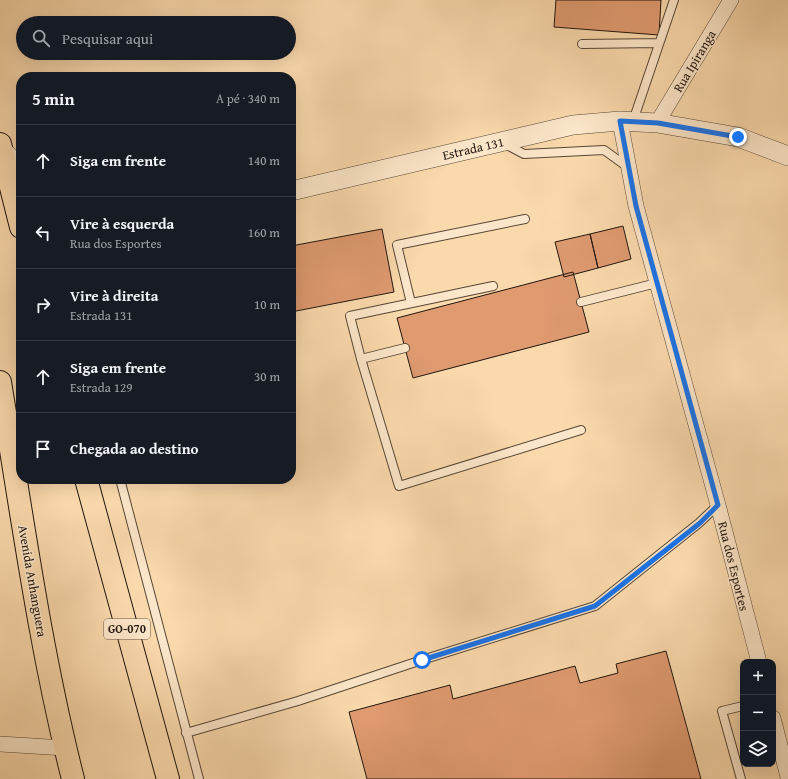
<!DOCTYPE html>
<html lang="pt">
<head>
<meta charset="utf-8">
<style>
	:root { --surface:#171b24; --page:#20242c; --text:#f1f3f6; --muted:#9ea1a6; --line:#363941 }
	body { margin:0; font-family:"Gentium Book Plus",serif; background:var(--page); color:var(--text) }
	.controls { position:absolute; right:12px; bottom:12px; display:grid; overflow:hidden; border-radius:8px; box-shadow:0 4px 16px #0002 }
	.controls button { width:36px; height:36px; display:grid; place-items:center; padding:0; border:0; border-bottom:1px solid var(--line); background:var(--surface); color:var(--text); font:20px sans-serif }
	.stop { position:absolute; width:12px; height:12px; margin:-9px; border:3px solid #1a73e8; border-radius:50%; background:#fff }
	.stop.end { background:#1a73e8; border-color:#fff; box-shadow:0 1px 4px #0008 }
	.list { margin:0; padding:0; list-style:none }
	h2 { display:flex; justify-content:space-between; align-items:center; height:52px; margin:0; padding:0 16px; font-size:17px }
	h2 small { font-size:13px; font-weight:400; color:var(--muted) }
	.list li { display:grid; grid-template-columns:26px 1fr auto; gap:12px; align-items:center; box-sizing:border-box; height:72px; padding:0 16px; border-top:1px solid var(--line) }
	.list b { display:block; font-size:15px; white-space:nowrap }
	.list p { margin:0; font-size:13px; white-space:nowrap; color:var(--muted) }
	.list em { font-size:13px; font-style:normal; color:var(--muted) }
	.icon { flex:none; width:22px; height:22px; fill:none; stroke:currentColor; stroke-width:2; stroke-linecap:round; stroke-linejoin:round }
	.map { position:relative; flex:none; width:788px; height:779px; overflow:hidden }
	.search { position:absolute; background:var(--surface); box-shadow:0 4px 16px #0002; left:16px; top:16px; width:280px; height:44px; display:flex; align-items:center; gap:10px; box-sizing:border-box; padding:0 14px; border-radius:22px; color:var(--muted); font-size:15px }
	.panel { position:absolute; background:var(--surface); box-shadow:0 4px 16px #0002; left:16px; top:72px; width:280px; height:412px; border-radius:16px }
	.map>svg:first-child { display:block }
	.building { fill:#df9a70; stroke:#21160e }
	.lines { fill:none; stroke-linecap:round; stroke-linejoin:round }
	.service-casing { stroke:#574736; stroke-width:10 }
	.minor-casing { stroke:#574736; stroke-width:16 }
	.tertiary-casing { stroke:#574736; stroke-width:20 }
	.trunk-casing { stroke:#21160e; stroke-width:24 }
	.service { stroke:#fce6c9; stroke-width:8 }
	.minor { stroke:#fce6c9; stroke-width:15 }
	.tertiary { stroke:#fce6c9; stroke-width:19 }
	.trunk { stroke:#fad9ac; stroke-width:22 }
	.route { stroke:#1a73e8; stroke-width:5 }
	.labels { text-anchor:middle; stroke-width:3; stroke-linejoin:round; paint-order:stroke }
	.shield { fill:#fce6c9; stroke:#635446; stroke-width:1 }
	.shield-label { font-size:12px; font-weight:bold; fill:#21160e }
	.street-label { font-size:13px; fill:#21160e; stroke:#fce6c9 }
</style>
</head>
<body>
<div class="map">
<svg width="788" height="779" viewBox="0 0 788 779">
	<rect width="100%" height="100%" fill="#fad9ac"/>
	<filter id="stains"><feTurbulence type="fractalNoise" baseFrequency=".005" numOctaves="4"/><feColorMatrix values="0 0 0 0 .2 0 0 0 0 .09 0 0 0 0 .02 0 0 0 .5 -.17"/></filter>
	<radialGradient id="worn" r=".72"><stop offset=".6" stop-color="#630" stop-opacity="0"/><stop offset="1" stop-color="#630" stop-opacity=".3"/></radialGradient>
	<!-- building -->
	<path class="building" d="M 556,0 L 661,0 L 659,35 L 554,27 Z
		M 623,226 L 631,259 L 598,268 L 590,234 Z
		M 382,229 L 394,292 L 291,312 L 291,246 Z
		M 590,234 L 598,268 L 564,277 L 555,242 Z
		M 573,272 L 589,332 L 413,378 L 397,318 Z
		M 666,651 L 701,779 L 367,779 L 349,712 L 450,685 L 453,699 L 575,666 L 580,683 L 618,673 L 616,664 Z"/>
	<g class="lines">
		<!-- service casing -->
		<g class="service-casing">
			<path id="service" d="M 582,44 L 659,43
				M 633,121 L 674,0
				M 505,144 L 524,154 L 604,150 L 629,168
				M 581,302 L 657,283
				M 411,303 L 397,245 L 525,219
				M 405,348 L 361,359 L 350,316 L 493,286
				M 361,359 L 399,486 L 581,430
				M 120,479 L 199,779
				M 186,733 L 298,701 L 422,660 L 595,606 L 699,523 L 718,505
				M 741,779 L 722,711 L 743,706"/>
		</g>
		<!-- minor casing -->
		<g class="minor-casing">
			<path id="minor" d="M 620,121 L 636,206 L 718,505 L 759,662
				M 657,123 L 731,0
				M 773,718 L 788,777
				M 0,744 L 65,748"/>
		</g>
		<!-- tertiary casing -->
		<g class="tertiary-casing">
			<path id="tertiary" d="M 2,150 L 21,169
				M 291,191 L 573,125 L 620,121 L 657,123 L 738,137 L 788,156"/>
		</g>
		<!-- trunk casing -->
		<g class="trunk-casing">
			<path id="trunk" d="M 0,144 L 21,227
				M 0,382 C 22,515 40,649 73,779
				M 86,479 L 168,779"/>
		</g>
		<!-- service -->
		<use href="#service" class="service"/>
		<!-- minor -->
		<use href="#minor" class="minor"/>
		<!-- tertiary -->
		<use href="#tertiary" class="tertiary"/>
		<!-- trunk -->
		<use href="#trunk" class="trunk"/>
	</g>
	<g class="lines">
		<!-- route -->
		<path class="route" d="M 422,660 L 595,606 L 700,523 L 718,505 L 636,206 L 620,121 L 658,123 L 738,137"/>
	</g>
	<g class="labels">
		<!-- shield labels -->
		<rect class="shield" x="104" y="619" width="46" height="20" rx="3"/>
		<g class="shield-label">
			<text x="127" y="633">GO-070</text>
		</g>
		<!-- street labels -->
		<g class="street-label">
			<text transform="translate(694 61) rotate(-59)" y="5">Rua Ipiranga</text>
			<text transform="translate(473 148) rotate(-13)" y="5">Estrada 131</text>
			<text transform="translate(734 566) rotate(76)" y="5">Rua dos Esportes</text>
			<text transform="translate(33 581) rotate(80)" y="5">Avenida Anhanguera</text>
		</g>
	</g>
	<rect width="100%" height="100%" filter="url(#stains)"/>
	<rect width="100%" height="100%" fill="url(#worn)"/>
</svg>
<div class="controls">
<button>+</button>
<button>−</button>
<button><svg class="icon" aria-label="layers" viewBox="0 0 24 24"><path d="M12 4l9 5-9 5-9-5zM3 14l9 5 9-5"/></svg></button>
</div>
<div class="stop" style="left:422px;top:660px"></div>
<div class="stop end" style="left:738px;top:137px"></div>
<div class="search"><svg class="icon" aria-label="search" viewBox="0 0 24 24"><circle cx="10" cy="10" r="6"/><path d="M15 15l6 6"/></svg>Pesquisar aqui</div>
<section class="panel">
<h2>5 min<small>A pé · 340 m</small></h2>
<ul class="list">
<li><svg class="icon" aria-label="ahead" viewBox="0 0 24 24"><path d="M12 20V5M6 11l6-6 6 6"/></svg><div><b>Siga em frente</b></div><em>140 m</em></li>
<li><svg class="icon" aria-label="left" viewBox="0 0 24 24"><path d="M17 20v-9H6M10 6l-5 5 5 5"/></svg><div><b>Vire à esquerda</b><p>Rua dos Esportes</p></div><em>160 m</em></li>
<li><svg class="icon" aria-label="right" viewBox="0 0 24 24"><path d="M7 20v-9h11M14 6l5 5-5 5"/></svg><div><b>Vire à direita</b><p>Estrada 131</p></div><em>10 m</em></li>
<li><svg class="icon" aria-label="ahead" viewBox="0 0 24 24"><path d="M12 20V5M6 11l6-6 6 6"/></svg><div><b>Siga em frente</b><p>Estrada 129</p></div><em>30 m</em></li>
<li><svg class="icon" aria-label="arrive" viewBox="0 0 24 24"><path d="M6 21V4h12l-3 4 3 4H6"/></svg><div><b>Chegada ao destino</b></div></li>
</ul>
</section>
</div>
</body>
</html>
